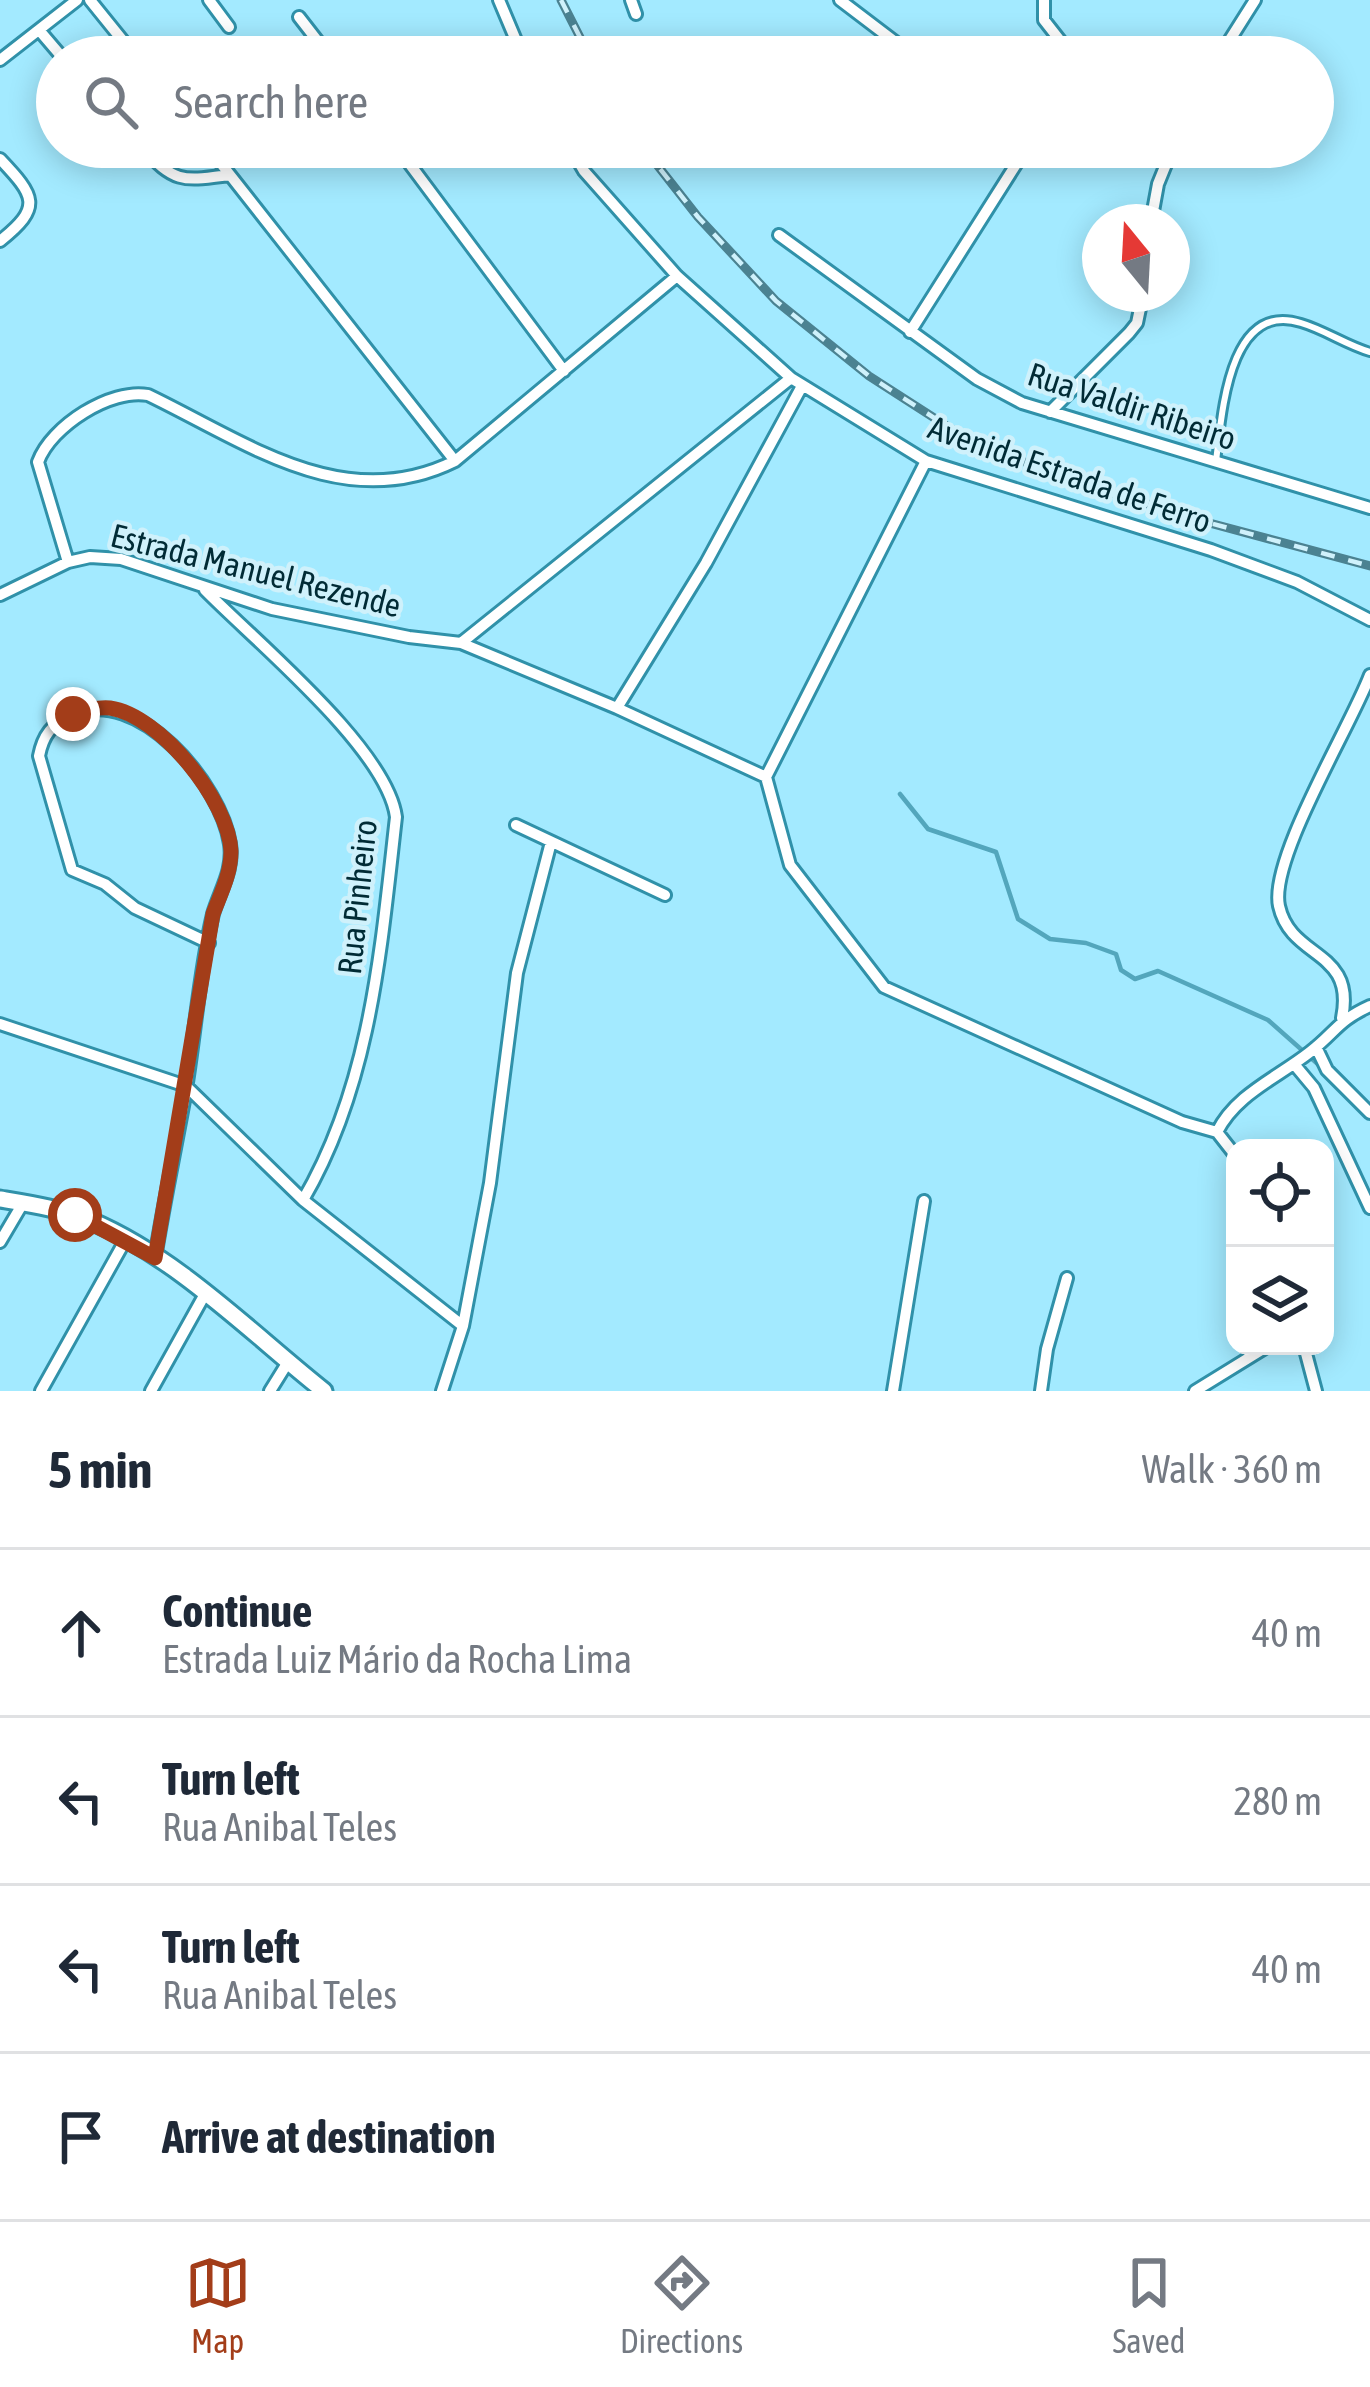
<!DOCTYPE html>
<html lang="en">
<head>
<meta charset="utf-8">
<style>
	:root { --surface:#fff; --page:#f2f2f3; --text:#1f2937; --muted:#747a83; --line:#e0e1e3; --accent:#a33d19 }
	body { margin:0; font-family:"Asap Condensed",sans-serif; background:var(--page); color:var(--text) }
	.controls { position:absolute; right:36px; bottom:36px; display:grid; overflow:hidden; border-radius:24px; box-shadow:0 6px 30px #0003 }
	.controls button { width:108px; height:108px; display:grid; place-items:center; padding:0; border:0; border-bottom:3px solid var(--line); background:var(--surface); color:var(--text); font:60px sans-serif }
	.compass { position:absolute; left:1082px; top:204px; width:108px; height:108px; border-radius:50%; background:var(--surface); box-shadow:0 6px 30px #0003; rotate:342deg }
	.stop { position:absolute; width:36px; height:36px; margin:-27px; border:9px solid #a33d19; border-radius:50%; background:#fff }
	.stop.end { background:#a33d19; border-color:#fff; box-shadow:0 3px 12px #0008 }
	.list { margin:0; padding:0; list-style:none }
	h2 { display:flex; justify-content:space-between; align-items:center; height:156px; margin:0; padding:0 48px; font-size:51px }
	h2 small { font-size:39px; font-weight:400; color:var(--muted) }
	.list li { display:grid; grid-template-columns:78px 1fr auto; gap:36px; align-items:center; box-sizing:border-box; height:168px; padding:0 48px; border-top:3px solid var(--line) }
	.list b { display:block; font-size:45px; white-space:nowrap }
	.list p { margin:0; font-size:39px; white-space:nowrap; color:var(--muted) }
	.list em { font-size:39px; font-style:normal; color:var(--muted) }
	.icon { flex:none; width:66px; height:66px; fill:none; stroke:currentColor; stroke-width:2; stroke-linecap:round; stroke-linejoin:round }
	.map { position:relative; flex:none; width:1370px; height:1391px; overflow:hidden }
	.search { position:absolute; background:var(--surface); box-shadow:0 6px 30px #0003; left:36px; right:36px; top:36px; height:132px; display:flex; align-items:center; gap:30px; box-sizing:border-box; padding:0 42px; border-radius:66px; color:var(--muted); font-size:45px }
	.sheet { height:828px; background:var(--surface) }
	nav { display:flex; justify-content:space-around; align-items:center; box-sizing:border-box; height:168px; border-top:3px solid var(--line); background:var(--surface); font-size:33px; color:var(--muted) }
	nav a { display:grid; justify-items:center; gap:6px }
	nav .on { color:var(--accent) }
	.map>svg:first-child { display:block }
	.lines { fill:none; stroke-linecap:round; stroke-linejoin:round }
	.stream { stroke:#53a6bc; stroke-width:4.5 }
	.service-casing { stroke:#3091a9; stroke-width:12 }
	.minor-casing { stroke:#3091a9; stroke-width:16 }
	.secondary-casing { stroke:#3091a9; stroke-width:21 }
	.service { stroke:#fff; stroke-width:6 }
	.minor { stroke:#fff; stroke-width:10 }
	.secondary { stroke:#fff; stroke-width:15 }
	.rail-casing { stroke:#4b8291; stroke-width:9 }
	.rail { stroke:#cff1fb; stroke-width:4.5; stroke-dasharray:14; stroke-linecap:butt }
	.route { stroke:#a33d19; stroke-width:15 }
	.labels { text-anchor:middle; stroke-width:9; stroke-linejoin:round; paint-order:stroke }
	.street-label { font-size:33px; fill:#012b35; stroke:#cff1fb }
</style>
</head>
<body>
<div class="map">
<svg width="1370" height="1391" viewBox="0 0 1370 1391">
	<rect width="100%" height="100%" fill="#a3eaff"/>
	<g class="lines">
		<!-- stream -->
		<path class="stream" d="M 900,794 L 928,829 L 996,852 L 1018,919 L 1050,939 L 1086,943 L 1116,954 L 1121,970 L 1135,979 L 1158,971 L 1268,1020 L 1320,1066"/>
		<!-- service casing -->
		<g class="service-casing">
			<path id="service" d="M 1216,461 C 1222,415 1228,300 1301,323 C 1325,330 1346,345 1370,352"/>
		</g>
		<!-- minor casing -->
		<g class="minor-casing">
			<path id="minor" d="M 90,0 L 136,57
				M 209,0 L 229,27
				M 499,0 L 523,57
				M 631,0 L 636,14
				M 840,0 L 915,57
				M 1044,0 L 1044,20 L 1073,57
				M 299,17 L 330,57
				M 39,30 L 62,57
				M 1219,57 L 1255,0
				M 0,60 L 77,0
				M 142,147 C 175,184 183,181 230,175
				M 208,147 L 455,461
				M 397,147 L 564,371
				M 570,147 L 584,171 L 677,276 L 791,378 L 926,461 L 1211,550 L 1297,582 L 1370,620
				M 0,159 C 35,196 43,207 0,241
				M 1151,222 L 1158,184 L 1173,147
				M 779,235 L 977,379 L 1022,403 L 1370,508
				M 910,332 L 1027,147
				M 1050,412 L 1129,333 L 1137,323 L 1143,294
				M 68,562 L 38,462 C 51,426 111,388 148,395 C 246,442 344,516 455,461 L 677,276
				M 205,590 C 256,642 387,749 396,817 C 381,948 371,1084 303,1200
				M 0,595 L 68,562 L 90,557 L 121,559 L 272,609 L 409,637 L 461,643 L 617,708 L 766,777
				M 461,643 L 791,378
				M 617,708 L 706,563 L 802,386
				M 766,777 L 790,865 L 884,987 L 1182,1122 L 1217,1132 L 1235,1155
				M 766,777 L 926,461
				M 516,825 L 665,895
				M 1342,1018 C 1356,949 1291,960 1279,906 C 1269,859 1351,726 1370,675
				M 0,1024 L 186,1086 L 303,1200 L 463,1326
				M 1316,1047 L 1327,1070 L 1370,1113
				M 1294,1064 L 1314,1088 L 1370,1208
				M 1217,1132 C 1236,1094 1277,1078 1310,1052 C 1336,1032 1337,1021 1370,1006
				M 0,1242 L 23,1203
				M 155,1258 C 164,1203 175,1150 185,1095 C 195,1036 199,973 213,914 C 220,890 234,870 230,844 C 221,784 138,684 71,715 C 52,724 43,735 39,756 L 72,870 L 105,884 L 135,908 L 209,943
				M 1304,1346 L 1316,1391
				M 41,1391 L 126,1239
				M 151,1391 L 205,1294
				M 270,1391 L 288,1362
				M 442,1391 L 463,1326 L 490,1183 L 517,973 L 551,842
				M 893,1391 L 924,1201
				M 1041,1391 L 1047,1349 L 1067,1278
				M 1195,1391 L 1268,1346"/>
		</g>
		<!-- secondary casing -->
		<g class="secondary-casing">
			<path id="secondary" d="M 0,1199 C 30,1204 63,1209 91,1221 C 178,1258 251,1333 324,1391"/>
		</g>
		<!-- service -->
		<use href="#service" class="service"/>
		<!-- minor -->
		<use href="#minor" class="minor"/>
		<!-- secondary -->
		<use href="#secondary" class="secondary"/>
		<!-- rail casing -->
		<g class="rail-casing">
			<path id="rail" d="M 561,0 L 590,57
				M 643,147 L 698,217 L 776,301 L 869,376 L 967,439 L 1062,477 L 1202,521 L 1370,566"/>
		</g>
		<!-- rail -->
		<use href="#rail" class="rail"/>
	</g>
	<g class="lines">
		<!-- route -->
		<path class="route" d="M 73,714 C 85,710 97,707 110,708 C 160,715 229,802 231,851 C 231,874 221,893 213,914 L 155,1258 L 75,1215"/>
	</g>
	<g class="labels">
		<!-- street labels -->
		<g class="street-label">
			<text transform="translate(1132 406) rotate(18)" y="12">Rua Valdir Ribeiro</text>
			<text transform="translate(1070 474) rotate(19)" y="12">Avenida Estrada de Ferro</text>
			<text transform="translate(256 570) rotate(14)" y="12">Estrada Manuel Rezende</text>
			<text transform="translate(357 897) rotate(-84)" y="12">Rua Pinheiro</text>
		</g>
	</g>
</svg>
<div class="controls">
<button><svg class="icon" aria-label="locate" viewBox="0 0 24 24"><circle cx="12" cy="12" r="6"/><path d="M12 2v4M12 18v4M2 12h4M18 12h4"/></svg></button>
<button><svg class="icon" aria-label="layers" viewBox="0 0 24 24"><path d="M12 4l9 5-9 5-9-5zM3 14l9 5 9-5"/></svg></button>
</div>
<svg class="compass" viewBox="-18 -18 36 36"><path d="M0-13l5 13h-10z" fill="#e53935"/><path d="M0 13l5-13h-10z" fill="#747a83"/></svg>
<div class="stop" style="left:75px;top:1215px"></div>
<div class="stop end" style="left:73px;top:714px"></div>
<div class="search"><svg class="icon" aria-label="search" viewBox="0 0 24 24"><circle cx="10" cy="10" r="6"/><path d="M15 15l6 6"/></svg>Search here</div>
</div>
<section class="sheet">
<h2>5 min<small>Walk · 360 m</small></h2>
<ul class="list">
<li><svg class="icon" aria-label="ahead" viewBox="0 0 24 24"><path d="M12 20V5M6 11l6-6 6 6"/></svg><div><b>Continue</b><p>Estrada Luiz Mário da Rocha Lima</p></div><em>40 m</em></li>
<li><svg class="icon" aria-label="left" viewBox="0 0 24 24"><path d="M17 20v-9H6M10 6l-5 5 5 5"/></svg><div><b>Turn left</b><p>Rua Anibal Teles</p></div><em>280 m</em></li>
<li><svg class="icon" aria-label="left" viewBox="0 0 24 24"><path d="M17 20v-9H6M10 6l-5 5 5 5"/></svg><div><b>Turn left</b><p>Rua Anibal Teles</p></div><em>40 m</em></li>
<li><svg class="icon" aria-label="arrive" viewBox="0 0 24 24"><path d="M6 21V4h12l-3 4 3 4H6"/></svg><div><b>Arrive at destination</b></div></li>
</ul>
</section>
<nav>
<a class="on"><svg class="icon" aria-label="map" viewBox="0 0 24 24"><path d="M3 6l6-2 6 2 6-2v14l-6 2-6-2-6 2zM9 4v14M15 6v14"/></svg>Map</a>
<a><svg class="icon" aria-label="directions" viewBox="0 0 24 24"><path d="M12 3l9 9-9 9-9-9zM9 14v-3h6M13 9l2 2-2 2"/></svg>Directions</a>
<a><svg class="icon" aria-label="saved" viewBox="0 0 24 24"><path d="M7 4h10v16l-5-4-5 4z"/></svg>Saved</a>
</nav>
</body>
</html>
